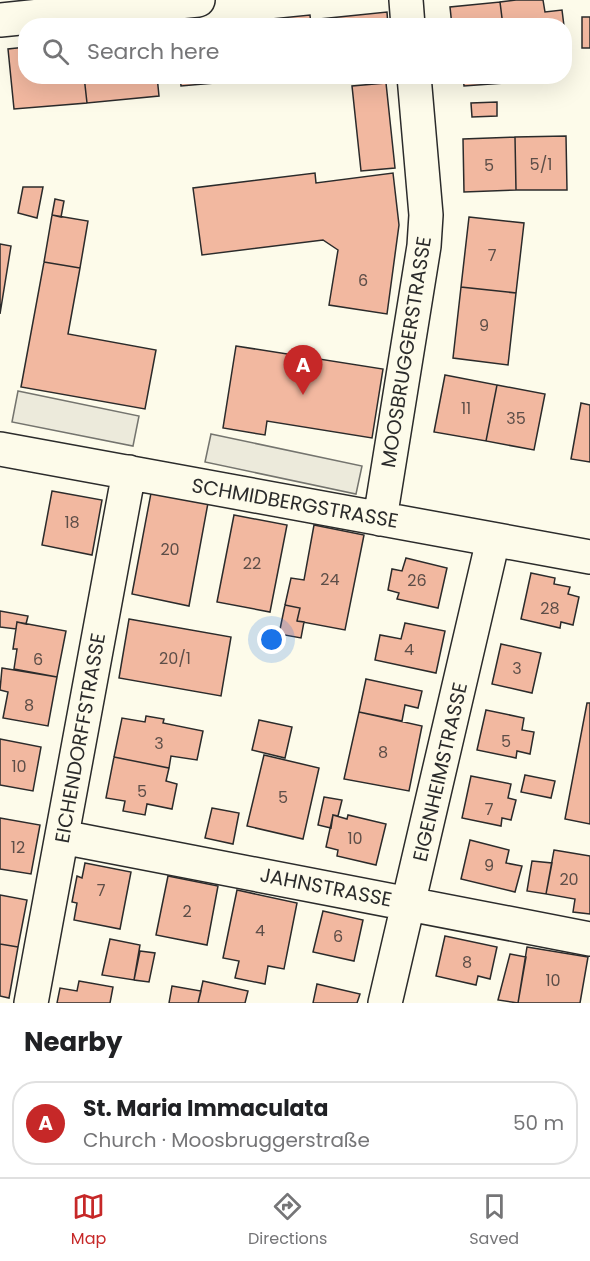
<!DOCTYPE html>
<html lang="en">
<head>
<meta charset="utf-8">
<style>
	:root { --surface:#fff; --page:#f6f6f6; --text:#202124; --muted:#757577; --line:#e0e0e0; --accent:#c62828 }
	body { margin:0; font-family:Poppins,sans-serif; background:var(--page); color:var(--text) }
	.you { position:absolute; left:272px; top:640px; width:21px; height:21px; margin:-15px; border:4px solid #fff; border-radius:50%; background:#1a73e8; box-shadow:0 0 0 9px #1a73e833 }
	.badge { display:grid; place-items:center; width:39px; height:39px; border-radius:50%; background:var(--accent); color:#fff; font-size:20px; font-weight:700 }
	.pin { position:absolute; translate:-50% -50px; filter:drop-shadow(0 2px 3px #0008) }
	.pin::after { content:''; position:absolute; top:32px; width:21px; height:18px; background:inherit; clip-path:polygon(0 0,100% 0,50% 100%) }
	.list { margin:0; padding:0; list-style:none }
	h2 { display:flex; justify-content:space-between; align-items:center; height:78px; margin:0; padding:0 24px; font-size:26px }
	h2 small { font-size:20px; font-weight:400; color:var(--muted) }
	.list li { display:grid; grid-template-columns:39px 1fr auto; gap:18px; align-items:center; box-sizing:border-box; height:84px; margin:0 12px 12px; padding:0 12px; border:2px solid var(--line); border-radius:24px }
	.list b { display:block; font-size:22px; white-space:nowrap }
	.list p { margin:0; font-size:20px; white-space:nowrap; color:var(--muted) }
	.list em { font-size:20px; font-style:normal; color:var(--muted) }
	.icon { flex:none; width:33px; height:33px; fill:none; stroke:currentColor; stroke-width:2; stroke-linecap:round; stroke-linejoin:round }
	.map { position:relative; flex:none; width:590px; height:1003px; overflow:hidden }
	.search { position:absolute; background:var(--surface); box-shadow:0 6px 24px #0002; left:18px; right:18px; top:18px; height:66px; display:flex; align-items:center; gap:15px; box-sizing:border-box; padding:0 21px; border-radius:24px; color:var(--muted); font-size:22px }
	.sheet { height:174px; background:var(--surface) }
	nav { display:flex; justify-content:space-around; align-items:center; box-sizing:border-box; height:84px; border-top:2px solid var(--line); background:var(--surface); font-size:16px; color:var(--muted) }
	nav a { display:grid; justify-items:center; gap:3px }
	nav .on { color:var(--accent) }
	.map>svg:first-child { display:block }
	.parking { fill:#eceadb; stroke:#74746e; stroke-width:1.5 }
	.building { fill:#f2b8a0; stroke:#2b2b2b; stroke-width:1.5 }
	.lines { fill:none; stroke-linecap:round; stroke-linejoin:round }
	.minor-casing { stroke:#2b2b2b; stroke-width:36 }
	.minor { stroke:#fdfbea; stroke-width:33 }
	.labels { text-anchor:middle; stroke-width:4.5; stroke-linejoin:round; paint-order:stroke }
	.number-label { font-size:16px; fill:#5d4e48 }
	.street-label { font-size:20px; fill:#2b2b2b; stroke:#fdfbea }
</style>
</head>
<body>
<div class="map">
<svg width="590" height="1003" viewBox="0 0 590 1003">
	<rect width="100%" height="100%" fill="#fdfbea"/>
	<!-- parking -->
	<path class="parking" d="M 18,391 L 139,416 L 133,446 L 12,422 Z
		M 211,434 L 362,466 L 356,494 L 205,462 Z"/>
	<!-- building -->
	<path class="building" d="M 516,0 L 543,0 L 545,12 L 562,10 L 564,26 L 503,26 L 500,2 Z
		M 500,2 L 503,26 L 452,26 L 450,7 Z
		M 387,12 L 388,26 L 311,26 L 310,20 Z
		M 310,15 L 311,26 L 244,26 L 243,22 Z
		M 582,17 L 590,17 L 590,48 L 582,48 Z
		M 26,47 L 26,76 L 84,76 L 87,103 L 14,109 L 8,49 Z
		M 84,76 L 157,76 L 159,96 L 87,103 Z
		M 180,76 L 249,76 L 249,80 L 181,86 Z
		M 463,76 L 503,76 L 504,83 L 464,86 Z
		M 386,83 L 395,168 L 361,171 L 352,86 Z
		M 497,102 L 497,116 L 472,117 L 471,103 Z
		M 566,136 L 567,190 L 516,190 L 515,137 Z
		M 515,137 L 516,190 L 464,192 L 463,139 Z
		M 315,173 L 316,183 L 393,173 L 399,225 L 387,314 L 329,305 L 338,250 L 323,240 L 202,255 L 193,188 Z
		M 23,187 L 43,187 L 37,218 L 18,213 Z
		M 55,199 L 64,201 L 61,217 L 52,215 Z
		M 52,215 L 88,221 L 80,268 L 44,262 Z
		M 469,217 L 524,223 L 516,293 L 461,287 Z
		M 0,244 L 11,246 L 0,314 Z
		M 44,262 L 80,268 L 68,334 L 156,350 L 145,409 L 21,387 Z
		M 461,287 L 516,293 L 508,365 L 453,358 Z
		M 236,346 L 383,369 L 372,438 L 267,421 L 265,435 L 223,428 Z
		M 445,375 L 497,385 L 486,441 L 434,432 Z
		M 497,385 L 545,394 L 534,450 L 486,441 Z
		M 581,403 L 590,405 L 590,462 L 571,459 Z
		M 52,491 L 102,500 L 92,555 L 42,545 Z
		M 151,493 L 208,503 L 189,606 L 132,594 Z
		M 234,515 L 287,525 L 270,612 L 217,602 Z
		M 314,525 L 364,535 L 345,630 L 297,621 L 300,608 L 285,605 L 291,578 L 304,580 Z
		M 406,558 L 447,568 L 438,608 L 397,599 L 399,593 L 388,590 L 392,569 L 402,571 Z
		M 531,573 L 555,578 L 554,584 L 570,587 L 568,594 L 579,597 L 573,625 L 561,622 L 560,628 L 521,619 Z
		M 285,605 L 300,608 L 297,621 L 304,622 L 301,638 L 279,634 Z
		M 0,611 L 28,616 L 26,624 L 17,622 L 16,629 L 0,627 Z
		M 129,619 L 231,637 L 221,696 L 119,678 Z
		M 17,622 L 66,631 L 57,677 L 14,669 L 17,649 L 13,649 Z
		M 405,623 L 445,631 L 436,673 L 375,660 L 380,635 L 401,639 Z
		M 501,644 L 541,653 L 532,693 L 492,684 Z
		M 2,668 L 57,677 L 48,726 L 3,718 L 8,692 L 0,690 Z
		M 366,679 L 422,691 L 418,708 L 405,705 L 402,721 L 359,712 Z
		M 587,703 L 590,703 L 590,824 L 565,819 Z
		M 486,710 L 524,718 L 522,730 L 534,732 L 530,754 L 517,751 L 516,758 L 477,750 Z
		M 359,712 L 422,726 L 409,791 L 344,779 Z
		M 146,716 L 164,719 L 163,723 L 203,731 L 197,760 L 171,756 L 169,768 L 114,757 L 122,718 L 145,722 Z
		M 259,720 L 292,727 L 285,758 L 252,750 Z
		M 0,739 L 41,747 L 33,791 L 0,785 Z
		M 264,755 L 319,768 L 303,839 L 247,826 Z
		M 114,757 L 169,768 L 166,781 L 177,784 L 172,809 L 147,804 L 145,815 L 123,811 L 125,801 L 106,798 Z
		M 525,775 L 555,781 L 551,798 L 521,792 Z
		M 471,776 L 511,784 L 508,798 L 516,800 L 511,820 L 502,818 L 501,826 L 462,818 Z
		M 324,797 L 342,800 L 338,816 L 333,815 L 331,828 L 318,825 Z
		M 212,808 L 239,813 L 233,844 L 205,838 Z
		M 333,815 L 347,819 L 348,815 L 386,824 L 376,865 L 337,856 L 338,850 L 326,847 Z
		M 0,818 L 40,825 L 31,874 L 0,869 Z
		M 470,840 L 509,850 L 506,863 L 522,866 L 515,892 L 461,879 Z
		M 554,850 L 590,856 L 590,914 L 573,912 L 575,899 L 546,894 Z
		M 532,861 L 552,863 L 546,894 L 527,891 Z
		M 85,863 L 131,872 L 120,929 L 74,920 L 77,903 L 72,902 L 77,876 L 82,878 Z
		M 168,876 L 218,886 L 207,945 L 156,935 Z
		M 237,890 L 297,903 L 284,969 L 268,966 L 265,984 L 235,978 L 239,961 L 223,958 Z
		M 0,895 L 27,900 L 18,947 L 0,944 Z
		M 323,911 L 363,920 L 354,961 L 313,952 Z
		M 445,936 L 497,947 L 490,979 L 478,976 L 476,985 L 436,976 Z
		M 110,939 L 140,945 L 134,980 L 102,975 Z
		M 0,944 L 18,947 L 9,998 L 0,996 Z
		M 527,947 L 588,957 L 580,1003 L 518,1003 Z
		M 140,951 L 155,953 L 149,982 L 134,980 Z
		M 510,954 L 526,957 L 518,1003 L 498,1000 Z
		M 79,981 L 113,987 L 110,1003 L 57,1003 L 60,988 L 77,991 Z
		M 203,981 L 248,991 L 245,1003 L 198,1003 Z
		M 317,984 L 360,994 L 357,1003 L 313,1003 Z
		M 172,986 L 201,991 L 198,1003 L 169,1003 Z"/>
	<g class="lines">
		<!-- minor casing -->
		<g class="minor-casing">
			<path id="minor" d="M 406,0 L 408,26
				M 0,20 L 198,0
				M 0,449 L 590,557
				M 380,519 L 424,246 L 426,215 L 414,76
				M 62,837 L 590,939
				M 31,1003 L 129,472
				M 385,1003 L 493,540"/>
		</g>
		<!-- minor -->
		<use href="#minor" class="minor"/>
	</g>
	<g class="labels">
		<!-- number labels -->
		<g class="number-label">
			<text x="541" y="170">5/1</text>
			<text x="489" y="171">5</text>
			<text x="492" y="261">7</text>
			<text x="363" y="286">6</text>
			<text x="484" y="331">9</text>
			<text x="466" y="414">11</text>
			<text x="516" y="424">35</text>
			<text x="72" y="528">18</text>
			<text x="170" y="555">20</text>
			<text x="252" y="569">22</text>
			<text x="330" y="585">24</text>
			<text x="417" y="586">26</text>
			<text x="550" y="614">28</text>
			<text x="409" y="655">4</text>
			<text x="175" y="664">20/1</text>
			<text x="38" y="665">6</text>
			<text x="517" y="674">3</text>
			<text x="29" y="711">8</text>
			<text x="506" y="747">5</text>
			<text x="159" y="749">3</text>
			<text x="383" y="758">8</text>
			<text x="19" y="772">10</text>
			<text x="142" y="797">5</text>
			<text x="283" y="803">5</text>
			<text x="489" y="815">7</text>
			<text x="355" y="844">10</text>
			<text x="18" y="853">12</text>
			<text x="489" y="871">9</text>
			<text x="569" y="885">20</text>
			<text x="101" y="896">7</text>
			<text x="187" y="917">2</text>
			<text x="260" y="936">4</text>
			<text x="338" y="942">6</text>
			<text x="467" y="968">8</text>
			<text x="553" y="986">10</text>
		</g>
		<!-- street labels -->
		<g class="street-label">
			<text transform="translate(406 352) rotate(-81)" y="7">MOOSBRUGGERSTRASSE</text>
			<text transform="translate(295 503) rotate(10)" y="7">SCHMIDBERGSTRASSE</text>
			<text transform="translate(80 738) rotate(-80)" y="7">EICHENDORFFSTRASSE</text>
			<text transform="translate(440 772) rotate(-77)" y="7">EIGENHEIMSTRASSE</text>
			<text transform="translate(326 887) rotate(11)" y="7">JAHNSTRASSE</text>
		</g>
	</g>
</svg>
<div class="you"></div>
<div class="pin badge" style="left:303px;top:395px">A</div>
<div class="search"><svg class="icon" aria-label="search" viewBox="0 0 24 24"><circle cx="10" cy="10" r="6"/><path d="M15 15l6 6"/></svg>Search here</div>
</div>
<section class="sheet">
<h2>Nearby<small></small></h2>
<ul class="list">
<li><span class="badge">A</span><div><b>St. Maria Immaculata</b><p>Church · Moosbruggerstraße</p></div><em>50 m</em></li>
</ul>
</section>
<nav>
<a class="on"><svg class="icon" aria-label="map" viewBox="0 0 24 24"><path d="M3 6l6-2 6 2 6-2v14l-6 2-6-2-6 2zM9 4v14M15 6v14"/></svg>Map</a>
<a><svg class="icon" aria-label="directions" viewBox="0 0 24 24"><path d="M12 3l9 9-9 9-9-9zM9 14v-3h6M13 9l2 2-2 2"/></svg>Directions</a>
<a><svg class="icon" aria-label="saved" viewBox="0 0 24 24"><path d="M7 4h10v16l-5-4-5 4z"/></svg>Saved</a>
</nav>
</body>
</html>
